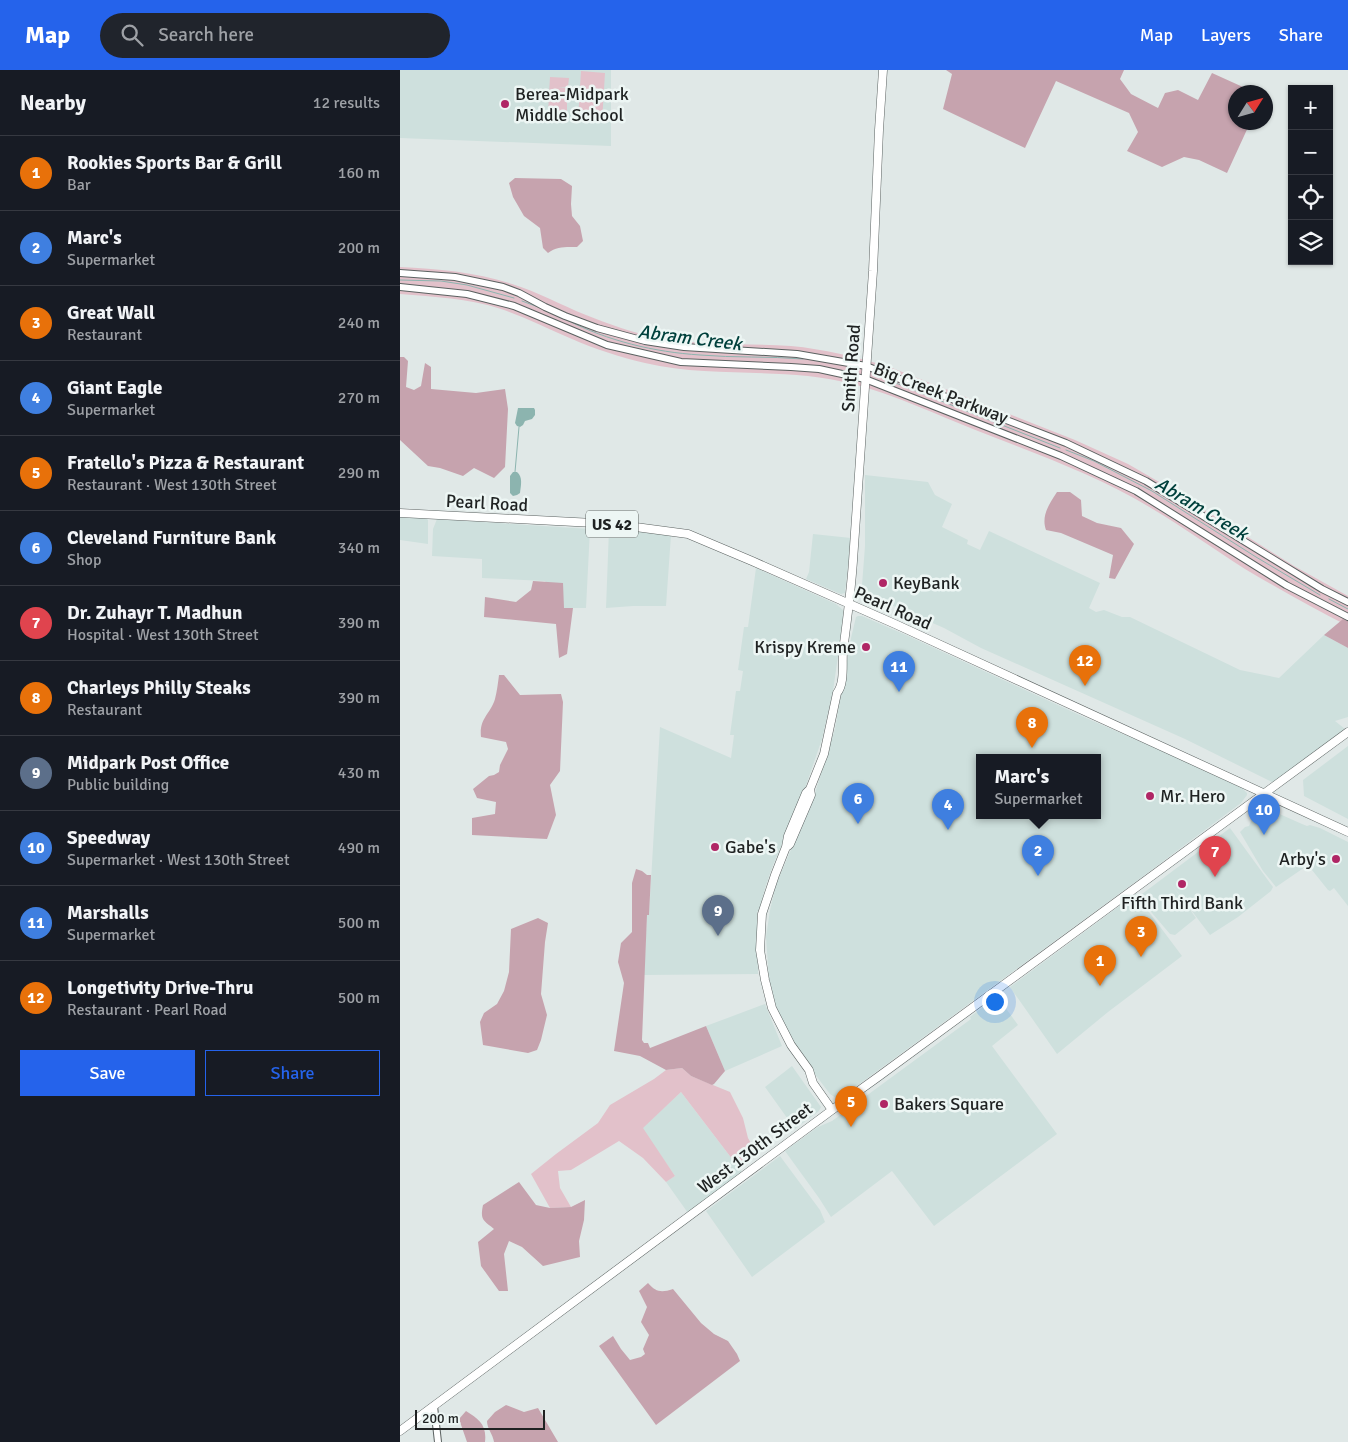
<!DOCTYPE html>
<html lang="en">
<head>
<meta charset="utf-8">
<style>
	:root { --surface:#171b24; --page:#20242c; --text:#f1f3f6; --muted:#9ea1a6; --line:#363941; --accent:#2563eb }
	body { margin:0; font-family:Signika,sans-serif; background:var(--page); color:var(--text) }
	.controls { position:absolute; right:15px; top:15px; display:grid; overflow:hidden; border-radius:0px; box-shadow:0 1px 4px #0004 }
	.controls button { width:45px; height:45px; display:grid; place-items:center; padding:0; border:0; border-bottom:1px solid var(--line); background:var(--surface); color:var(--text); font:25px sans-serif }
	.compass { position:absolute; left:828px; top:15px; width:45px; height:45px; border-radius:50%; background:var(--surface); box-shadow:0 1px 4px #0004; rotate:53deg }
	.scale { position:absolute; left:15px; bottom:12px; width:130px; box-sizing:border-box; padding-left:5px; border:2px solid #1f2222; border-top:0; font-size:14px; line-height:18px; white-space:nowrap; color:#1f2222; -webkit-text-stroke:4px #edf6f4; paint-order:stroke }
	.you { position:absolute; left:594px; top:931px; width:18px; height:18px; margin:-12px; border:4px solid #fff; border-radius:50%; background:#1a73e8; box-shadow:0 0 0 8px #1a73e833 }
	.badge { display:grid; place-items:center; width:32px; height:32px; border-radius:50%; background:var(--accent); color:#fff; font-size:16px; font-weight:700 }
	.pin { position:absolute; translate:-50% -41px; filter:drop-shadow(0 1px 2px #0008) }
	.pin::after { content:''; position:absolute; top:26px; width:18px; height:15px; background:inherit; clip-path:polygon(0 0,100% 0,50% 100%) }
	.popup { position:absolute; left:576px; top:684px; width:125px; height:65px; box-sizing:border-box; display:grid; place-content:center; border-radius:0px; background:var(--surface); filter:drop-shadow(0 1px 4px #0005); font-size:16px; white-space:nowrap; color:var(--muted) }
	.popup b { font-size:19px; color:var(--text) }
	.popup::after { content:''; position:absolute; left:50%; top:100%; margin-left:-10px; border:10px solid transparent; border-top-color:var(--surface) }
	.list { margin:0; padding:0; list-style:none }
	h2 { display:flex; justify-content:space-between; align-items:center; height:65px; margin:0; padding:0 20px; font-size:21px }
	h2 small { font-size:16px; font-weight:400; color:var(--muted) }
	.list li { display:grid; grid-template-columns:32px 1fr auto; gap:15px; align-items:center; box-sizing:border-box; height:75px; padding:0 20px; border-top:1px solid var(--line) }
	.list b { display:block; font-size:19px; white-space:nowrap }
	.list p { margin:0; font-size:16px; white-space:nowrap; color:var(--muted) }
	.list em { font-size:16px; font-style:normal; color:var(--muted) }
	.actions { display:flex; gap:10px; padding:15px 20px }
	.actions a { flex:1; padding:11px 0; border:1px solid var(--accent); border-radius:0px; text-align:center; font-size:18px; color:var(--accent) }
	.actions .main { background:var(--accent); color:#fff }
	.icon { flex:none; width:28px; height:28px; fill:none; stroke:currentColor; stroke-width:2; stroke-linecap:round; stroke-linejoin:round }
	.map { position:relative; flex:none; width:948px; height:1372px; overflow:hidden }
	header { display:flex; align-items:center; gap:30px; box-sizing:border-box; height:70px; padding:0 25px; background:var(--accent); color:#fff }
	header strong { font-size:24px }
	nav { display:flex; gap:28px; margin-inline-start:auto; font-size:18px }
	.search { width:350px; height:45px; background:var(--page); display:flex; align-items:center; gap:12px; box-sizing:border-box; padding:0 18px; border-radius:28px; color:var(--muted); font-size:19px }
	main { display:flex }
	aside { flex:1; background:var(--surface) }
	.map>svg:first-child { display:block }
	.built { fill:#cee0dd; fill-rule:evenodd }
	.green { fill:#e2c1ca }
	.forest { fill:#c6a3ae }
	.water { fill:#8cb4af }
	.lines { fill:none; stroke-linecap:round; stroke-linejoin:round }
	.stream { stroke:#8cb4af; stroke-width:1 }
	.minor-casing { stroke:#5b6261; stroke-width:8 }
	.major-casing { stroke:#5b6261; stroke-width:9 }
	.minor { stroke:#fff; stroke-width:6 }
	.major { stroke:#fff; stroke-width:8 }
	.poi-dot { fill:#b02665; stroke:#edf6f4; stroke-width:2 }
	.labels { text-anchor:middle; stroke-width:5; stroke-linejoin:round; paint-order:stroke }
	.shield { fill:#edf6f4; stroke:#5d6261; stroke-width:1 }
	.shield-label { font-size:16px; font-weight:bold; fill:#1f2222 }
	.poi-label { font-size:18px; fill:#1f2222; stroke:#edf6f4; text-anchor:start }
	.street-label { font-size:18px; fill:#1f2222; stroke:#edf6f4 }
	.water-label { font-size:19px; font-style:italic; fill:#00403c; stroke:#edf6f4 }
</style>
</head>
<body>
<header>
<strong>Map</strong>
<div class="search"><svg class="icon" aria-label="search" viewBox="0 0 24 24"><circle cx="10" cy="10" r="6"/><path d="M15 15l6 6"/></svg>Search here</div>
<nav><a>Map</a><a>Layers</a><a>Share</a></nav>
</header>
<main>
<aside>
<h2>Nearby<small>12 results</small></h2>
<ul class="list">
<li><span class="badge" style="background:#e8710a">1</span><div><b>Rookies Sports Bar &amp; Grill</b><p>Bar</p></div><em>160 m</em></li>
<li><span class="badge" style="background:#3f7fe0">2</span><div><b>Marc's</b><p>Supermarket</p></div><em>200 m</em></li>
<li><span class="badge" style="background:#e8710a">3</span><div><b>Great Wall</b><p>Restaurant</p></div><em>240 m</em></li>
<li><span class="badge" style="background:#3f7fe0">4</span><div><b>Giant Eagle</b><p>Supermarket</p></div><em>270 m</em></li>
<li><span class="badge" style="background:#e8710a">5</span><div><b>Fratello's Pizza &amp; Restaurant</b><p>Restaurant · West 130th Street</p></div><em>290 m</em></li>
<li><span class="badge" style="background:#3f7fe0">6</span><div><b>Cleveland Furniture Bank</b><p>Shop</p></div><em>340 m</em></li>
<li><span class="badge" style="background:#e0444e">7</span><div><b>Dr. Zuhayr T. Madhun</b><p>Hospital · West 130th Street</p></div><em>390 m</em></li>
<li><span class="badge" style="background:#e8710a">8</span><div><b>Charleys Philly Steaks</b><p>Restaurant</p></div><em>390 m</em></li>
<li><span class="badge" style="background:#5c6f8a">9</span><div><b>Midpark Post Office</b><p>Public building</p></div><em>430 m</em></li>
<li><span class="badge" style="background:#3f7fe0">10</span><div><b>Speedway</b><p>Supermarket · West 130th Street</p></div><em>490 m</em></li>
<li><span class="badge" style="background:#3f7fe0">11</span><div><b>Marshalls</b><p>Supermarket</p></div><em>500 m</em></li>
<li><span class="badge" style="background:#e8710a">12</span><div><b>Longetivity Drive-Thru</b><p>Restaurant · Pearl Road</p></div><em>500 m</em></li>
</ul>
<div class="actions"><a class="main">Save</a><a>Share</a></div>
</aside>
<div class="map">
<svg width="948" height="1372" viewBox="0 0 948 1372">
	<rect width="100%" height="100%" fill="#e0e8e7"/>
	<!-- built -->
	<path class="built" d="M 0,0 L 211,0 L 211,76 L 0,68 Z
		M 465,405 L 528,412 L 535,425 L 552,434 L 542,457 L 568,470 L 567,474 L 580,480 L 589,461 L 700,513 L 689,538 L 696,542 L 704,540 L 722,547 L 730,547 L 840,600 L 879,608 L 924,565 L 948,578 L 948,647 L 935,651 L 945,659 L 874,713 L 785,669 L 581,578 L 544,558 L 466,524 L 462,515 L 465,476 Z
		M 0,447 L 26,448 L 28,450 L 28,474 L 0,470 Z
		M 37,449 L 190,459 L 186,538 L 164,538 L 145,511 L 82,508 L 82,489 L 32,486 L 33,459 Z
		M 209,459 L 271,465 L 266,536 L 233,536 L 206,538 Z
		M 413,464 L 451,468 L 445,523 L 441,524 L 436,522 L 406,509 L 409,502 Z
		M 356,498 L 436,534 L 443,540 L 444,544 L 433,621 L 422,669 L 400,733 L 373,795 L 365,818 L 360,839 L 357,842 L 358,904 L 244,905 L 247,845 L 249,845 L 260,657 L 331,688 L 334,665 L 330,665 L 336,621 L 340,621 L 343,601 L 338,600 L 344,557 L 348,557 Z
		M 458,546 L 462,546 L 506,565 L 686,648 L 783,690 L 842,718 L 847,723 L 847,725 L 841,733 L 742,807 L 443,1026 L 436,1028 L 430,1024 L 411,999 L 393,973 L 381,950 L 375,934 L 369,910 L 366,867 L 370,840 L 376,815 L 415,723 L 435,659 L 451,568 L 456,547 ZM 579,687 L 697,687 L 697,745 L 579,745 Z
		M 948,676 L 948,749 L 904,726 L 903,710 Z
		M 861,737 L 864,737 L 902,754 L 907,756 L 910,755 L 920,758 L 948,772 L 948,836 L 934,818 L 930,821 L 928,820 L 908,795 L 876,817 L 863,801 L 840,762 L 845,757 L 849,756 L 854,744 Z
		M 830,758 L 873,817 L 871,821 L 838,847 L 810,865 L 769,811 L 796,848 L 775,865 L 770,864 L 746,836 L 742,824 Z
		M 737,823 L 737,826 L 782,886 L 708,942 L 657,984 L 610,917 Z
		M 597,926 L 618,955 L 592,976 L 657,1064 L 534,1156 L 492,1101 L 431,1147 L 419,1128 L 385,1081 L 418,1057 L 432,1051 L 571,949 L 570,947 Z
		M 365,934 L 382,976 L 325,1001 L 306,956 Z
		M 392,996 L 421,1037 L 419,1041 L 395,1059 L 365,1017 Z
		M 281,1022 L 342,1102 L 288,1143 L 266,1112 L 275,1106 L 242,1058 Z
		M 380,1086 L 420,1140 L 425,1152 L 352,1207 L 306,1141 Z"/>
	<!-- green -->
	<path class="green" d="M 181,1 L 205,3 L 202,52 L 178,50 Z
		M 150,7 L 169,8 L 168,17 L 158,17 L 168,18 L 167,26 L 149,24 Z
		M 149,26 L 167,27 L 167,37 L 159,36 L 167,37 L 167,46 L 148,44 Z
		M 0,197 C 38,199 76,202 112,214 C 138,222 161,235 186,245 C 208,254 231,262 254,267 C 299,276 345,273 391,276 C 424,279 455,287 487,296 L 675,370 L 728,394 L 773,420 L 894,496 L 948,526 L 948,556 C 913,538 879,519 845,499 C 814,479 783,457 751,438 C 696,405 636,384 578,361 C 537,345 496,325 453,314 C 385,296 313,309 245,293 C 220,287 195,279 172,269 C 148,259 125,247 101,239 C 68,228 34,227 0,224 Z
		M 282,998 L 291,1006 L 330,1022 L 343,1048 L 348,1068 L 357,1084 L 339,1098 L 281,1022 L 243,1058 L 275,1106 L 266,1112 L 243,1088 L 219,1071 L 171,1100 L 158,1101 L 160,1118 L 171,1137 L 150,1138 L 131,1104 L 156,1084 L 198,1053 L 210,1035 L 254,1009 L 266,1000 Z"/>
	<!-- forest -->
	<path class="forest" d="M 546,0 L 724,0 L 720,9 L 731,24 L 758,38 L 765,23 L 778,20 L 798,30 L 812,3 L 854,22 L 836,22 L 836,52 L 850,53 L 827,103 L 799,90 L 784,87 L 762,97 L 727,81 L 738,62 L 729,43 L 656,11 L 625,78 L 543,39 L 552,4 Z
		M 115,108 L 161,109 L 172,116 L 171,134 L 172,146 L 180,156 L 183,171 L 177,177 C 166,177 157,176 148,183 L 143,178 L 140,158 L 124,146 L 113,127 L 109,113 Z
		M 0,287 L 4,287 L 8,291 L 6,317 L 14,320 L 21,316 L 25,293 L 31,297 L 31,319 L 76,323 L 105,319 L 108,339 L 105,397 L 94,408 L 74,398 L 63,406 L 40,398 L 28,396 L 0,370 Z
		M 657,422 L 670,422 L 681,430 L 682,446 L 697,453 L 721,458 L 734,474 L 715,509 L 709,508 L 713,485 L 661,463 L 646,460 C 641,446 649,434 657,422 Z
		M 133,511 L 163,513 L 164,538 L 173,538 L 167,584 L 159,588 L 156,554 L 84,547 L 85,527 L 116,532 L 131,520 Z
		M 943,549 L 948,551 L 948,578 L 924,565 Z
		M 99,605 L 104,605 L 120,625 L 161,624 L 163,632 L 160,701 L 150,715 L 156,745 L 147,769 L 72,765 L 72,748 L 95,744 L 96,732 L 77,728 L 73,719 L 89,706 L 94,705 L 99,702 L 100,695 L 108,679 L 106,672 L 81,667 C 79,648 90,645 95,629 C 97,621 98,613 99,605 Z
		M 236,799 L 242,801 L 247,805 L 251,805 L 249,845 L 247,845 L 242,970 L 244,973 L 248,973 L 250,978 L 306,956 L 325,1001 L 314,1014 L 312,1015 L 291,1006 L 282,998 L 266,1000 L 240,986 L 214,981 L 224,913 L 218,892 L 221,873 L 232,862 L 232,813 Z
		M 138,848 L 148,853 L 145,872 L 141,924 L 147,945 L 141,970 L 137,980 L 128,983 L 83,975 L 80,952 L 84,943 L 97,934 L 104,921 L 109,902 L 111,859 Z
		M 119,1112 L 136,1135 L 150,1138 L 171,1137 L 185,1130 L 184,1150 L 179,1171 L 180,1187 L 143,1196 L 122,1177 L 109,1171 L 104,1184 L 108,1221 L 99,1221 L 81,1196 L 78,1172 L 94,1159 C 83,1150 80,1150 83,1135 Z
		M 248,1213 C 256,1222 261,1223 273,1219 L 301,1253 L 314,1264 L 328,1271 L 337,1284 L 340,1291 L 256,1355 L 199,1276 L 213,1266 L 221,1279 L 230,1290 L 241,1287 L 245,1284 L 243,1279 L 249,1265 L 241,1252 L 247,1237 L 239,1221 Z
		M 106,1335 L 124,1342 L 138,1338 L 158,1372 L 94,1372 C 93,1364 87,1359 87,1351 L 95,1342 Z
		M 66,1341 C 79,1349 87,1355 85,1372 L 67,1372 L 59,1349 Z"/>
	<!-- water -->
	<path class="water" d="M 118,338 L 134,338 L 135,340 L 135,345 L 132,349 L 125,351 L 123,355 L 120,357 L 117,356 L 115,353 Z
		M 113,402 L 117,402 C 123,407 121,415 120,423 L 117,425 L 113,426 L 110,423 L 110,406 Z"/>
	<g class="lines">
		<!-- stream -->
		<path class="stream" d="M 0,210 L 41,211 L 67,215 L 114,228
			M 122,231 L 138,237
			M 149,242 L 159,246
			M 167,250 C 208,271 254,282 300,285 C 334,288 369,286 403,289
			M 478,306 L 660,378
			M 666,380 L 694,391 L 752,421 L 856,487 L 920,525
			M 115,402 L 119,357
			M 929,529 L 948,539"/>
		<!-- minor casing -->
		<g class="minor-casing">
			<path id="minor" d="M 0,203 L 55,207 L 103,217 L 119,223 L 145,237 L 165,246 L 197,258 L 245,271 L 284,277 L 397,284 L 466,296 L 666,373 L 746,411 L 922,519 L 948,532
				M 0,217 L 67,224 L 114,236 L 207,275 L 281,292 L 391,297 L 419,299 L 465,309 L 661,386 L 736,421 L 886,515 L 948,547
				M 34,1336 L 38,1372"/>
		</g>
		<!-- major casing -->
		<g class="major-casing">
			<path id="major" d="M 0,443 L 213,454 L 288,464 L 352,491 L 495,554 L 948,762
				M 388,776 L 390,774 L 411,725 L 410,719
				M 432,1040 L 413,1013 L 409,1000 L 391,975 L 372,938 L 365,910 L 360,880 L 362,844 L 375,805 L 386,777 L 388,766 L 406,723 L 410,719 L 424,684 L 437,623 C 445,613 442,594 443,581 C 447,551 451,521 453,491 L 473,201 L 479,60 L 483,0
				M 0,1361 L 432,1040 L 478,1007 L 948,662"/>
		</g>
		<!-- minor -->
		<use href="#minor" class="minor"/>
		<!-- major -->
		<use href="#major" class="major"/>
	</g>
	<!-- markers -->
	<g class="poi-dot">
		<circle cx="105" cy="34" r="5"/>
		<circle cx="483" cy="513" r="5"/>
		<circle cx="466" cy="577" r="5"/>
		<circle cx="750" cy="726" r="5"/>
		<circle cx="315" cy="777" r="5"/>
		<circle cx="936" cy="789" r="5"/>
		<circle cx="782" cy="814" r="5"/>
		<circle cx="484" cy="1034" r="5"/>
	</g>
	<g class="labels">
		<!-- shield labels -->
		<rect class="shield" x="186" y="440.5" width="52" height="27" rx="4"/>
		<g class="shield-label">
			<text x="212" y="460">US 42</text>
		</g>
		<!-- poi labels -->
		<g class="poi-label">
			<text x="115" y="30">Berea-Midpark<tspan x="115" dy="21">Middle School</tspan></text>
			<text x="493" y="519">KeyBank</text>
			<text x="456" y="583" text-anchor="end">Krispy Kreme</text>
			<text x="760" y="732">Mr. Hero</text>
			<text x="325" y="783">Gabe's</text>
			<text x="926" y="795" text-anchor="end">Arby's</text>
			<text x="782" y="839" text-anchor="middle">Fifth Third Bank</text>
			<text x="494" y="1040">Bakers Square</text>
		</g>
		<!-- street labels -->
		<g class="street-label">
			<text transform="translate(451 298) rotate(-86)" y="6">Smith Road</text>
			<text transform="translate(541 323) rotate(21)" y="6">Big Creek Parkway</text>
			<text transform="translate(87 433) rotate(3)" y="6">Pearl Road</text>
			<text transform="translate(493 538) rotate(24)" y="6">Pearl Road</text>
			<text transform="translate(355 1078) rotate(-37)" y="6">West 130th Street</text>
		</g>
		<!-- water labels -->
		<g class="water-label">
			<text transform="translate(290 267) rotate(7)" y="7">Abram Creek</text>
			<text transform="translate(802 438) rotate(31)" y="7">Abram Creek</text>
		</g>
	</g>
</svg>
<div class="controls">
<button>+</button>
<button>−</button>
<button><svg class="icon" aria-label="locate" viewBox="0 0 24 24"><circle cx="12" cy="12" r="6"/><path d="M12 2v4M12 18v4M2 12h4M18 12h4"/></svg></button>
<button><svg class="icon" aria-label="layers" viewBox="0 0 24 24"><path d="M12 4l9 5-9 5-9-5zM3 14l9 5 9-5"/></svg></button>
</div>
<svg class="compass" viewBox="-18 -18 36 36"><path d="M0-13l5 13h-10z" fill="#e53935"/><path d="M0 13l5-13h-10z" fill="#9ea1a6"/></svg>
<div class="scale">200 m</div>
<div class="you"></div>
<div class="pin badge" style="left:700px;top:916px;background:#e8710a">1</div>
<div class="pin badge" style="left:638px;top:806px;background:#3f7fe0">2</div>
<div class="popup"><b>Marc's</b>Supermarket</div>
<div class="pin badge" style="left:741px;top:887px;background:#e8710a">3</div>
<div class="pin badge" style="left:548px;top:760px;background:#3f7fe0">4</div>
<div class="pin badge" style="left:451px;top:1057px;background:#e8710a">5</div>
<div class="pin badge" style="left:458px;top:754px;background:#3f7fe0">6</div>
<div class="pin badge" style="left:815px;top:807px;background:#e0444e">7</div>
<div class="pin badge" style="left:632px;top:678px;background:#e8710a">8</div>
<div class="pin badge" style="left:318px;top:866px;background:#5c6f8a">9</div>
<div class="pin badge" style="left:864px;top:765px;background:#3f7fe0">10</div>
<div class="pin badge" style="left:499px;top:622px;background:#3f7fe0">11</div>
<div class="pin badge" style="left:685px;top:616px;background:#e8710a">12</div>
</div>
</main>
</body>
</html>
